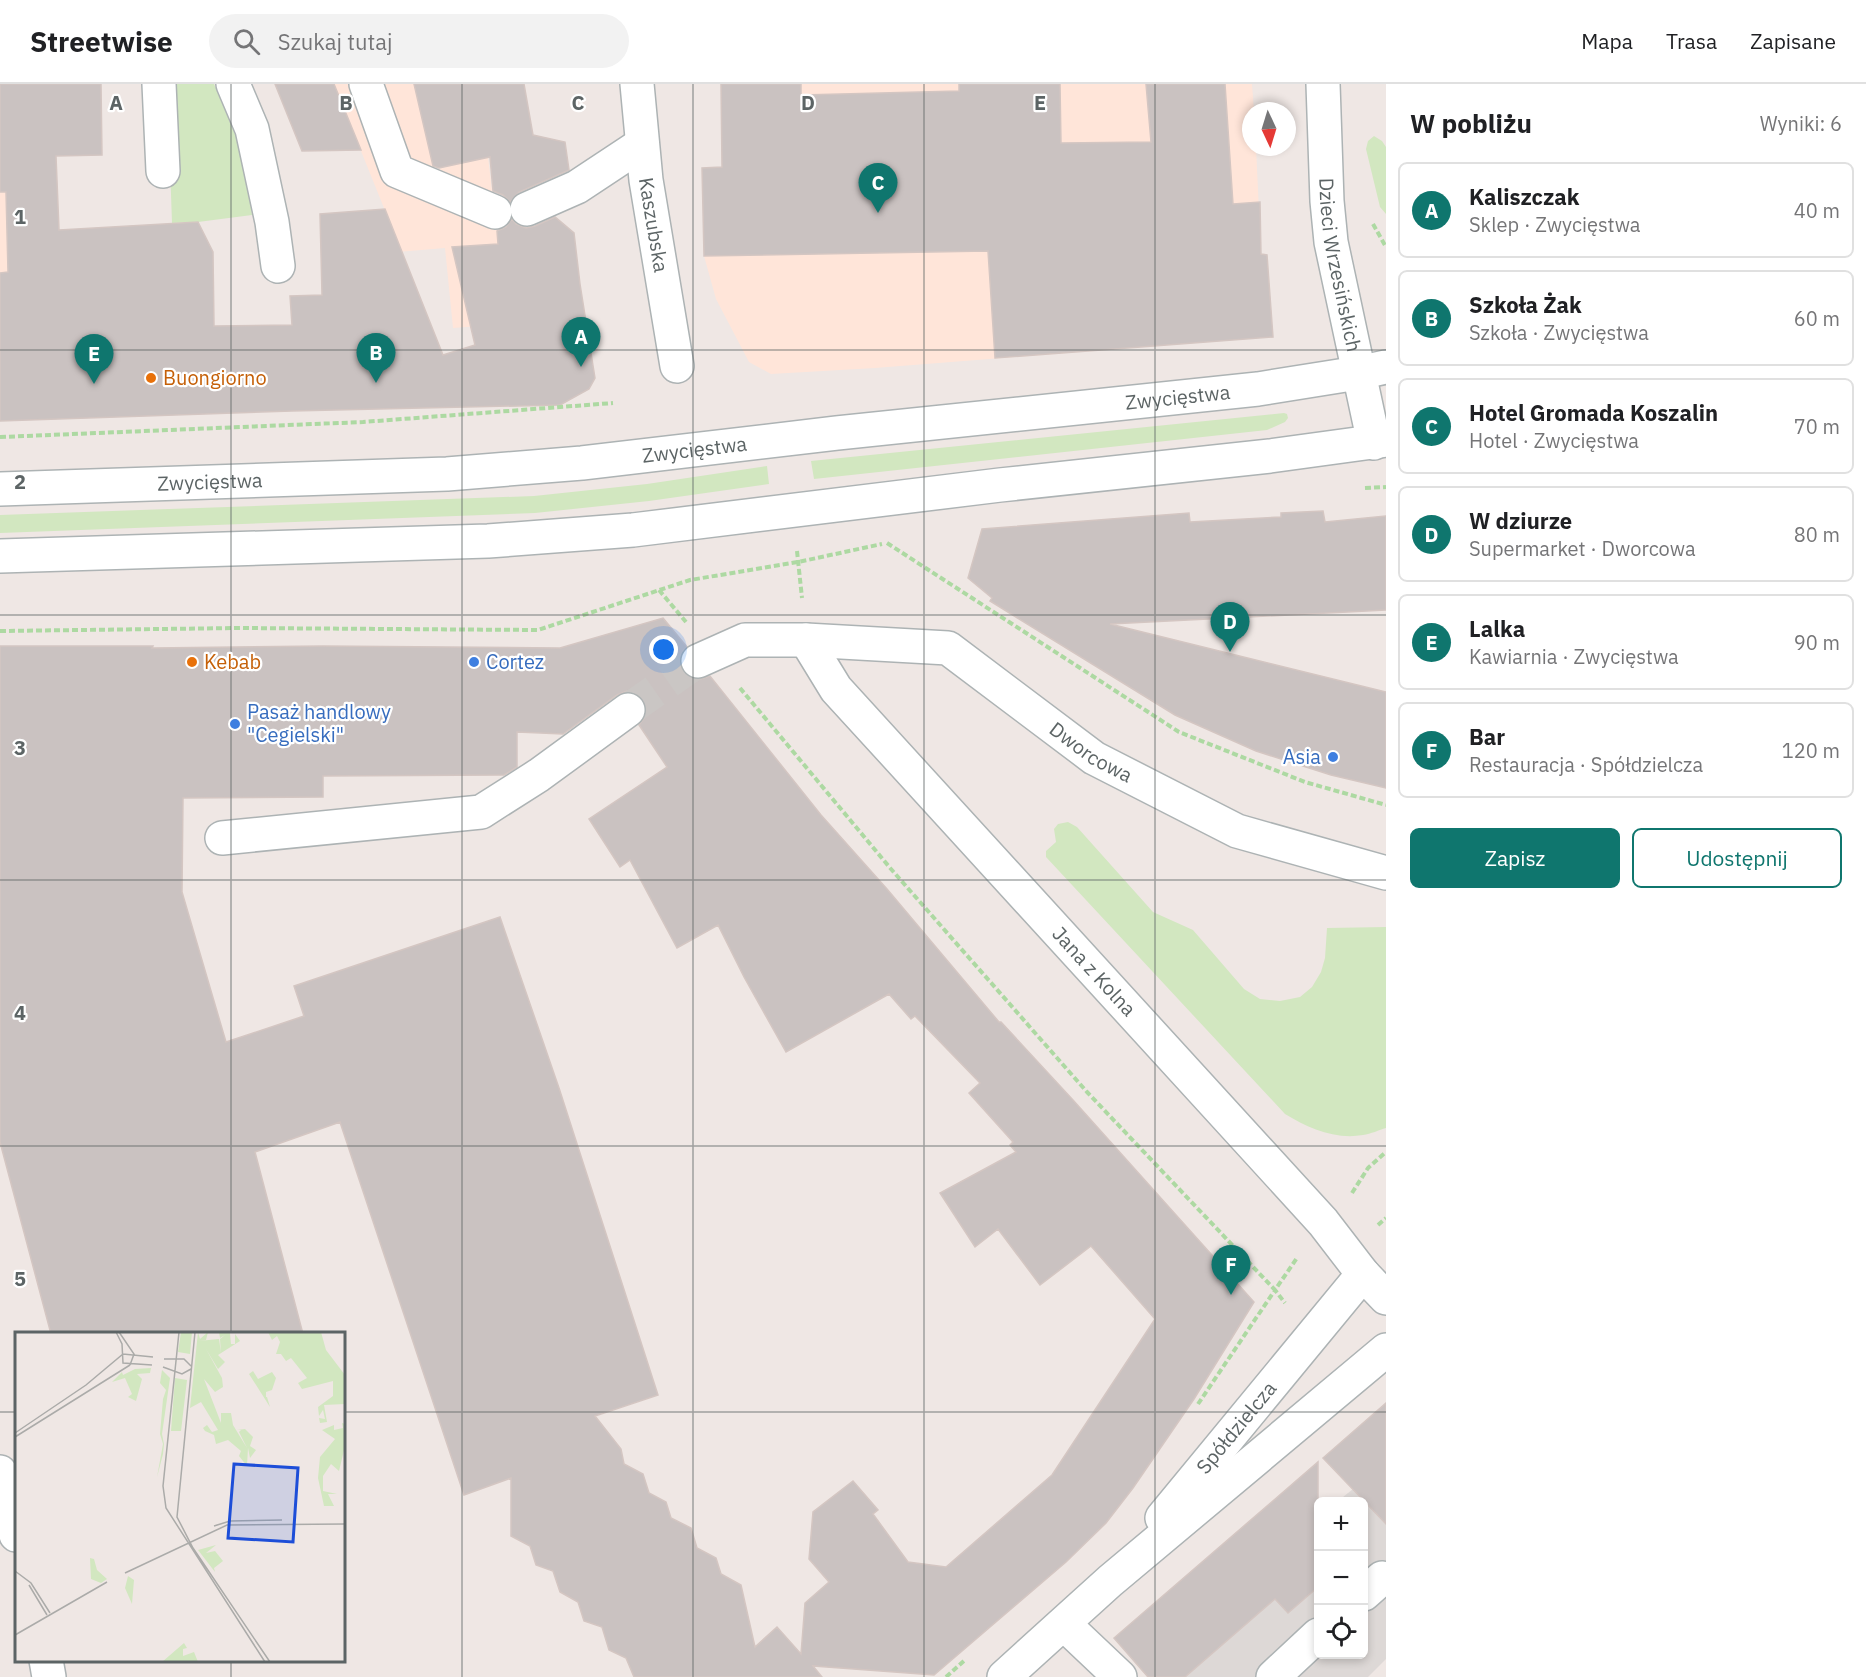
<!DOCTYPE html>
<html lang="pl">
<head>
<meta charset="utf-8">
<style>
	:root { --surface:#fff; --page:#f2f2f2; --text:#202124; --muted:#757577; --line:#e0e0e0; --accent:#0f766e }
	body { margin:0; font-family:"IBM Plex Sans",sans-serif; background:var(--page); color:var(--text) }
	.controls { position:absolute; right:18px; bottom:18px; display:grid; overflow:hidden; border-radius:9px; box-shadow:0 3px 9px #0003 }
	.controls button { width:54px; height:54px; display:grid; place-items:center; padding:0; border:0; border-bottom:2px solid var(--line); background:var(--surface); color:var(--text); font:30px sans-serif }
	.compass { position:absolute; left:1242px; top:18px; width:54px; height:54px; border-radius:50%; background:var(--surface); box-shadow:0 3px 9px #0003; rotate:176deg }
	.you { position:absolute; left:664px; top:566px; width:21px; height:21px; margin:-15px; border:4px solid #fff; border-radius:50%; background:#1a73e8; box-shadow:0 0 0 9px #1a73e833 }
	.badge { display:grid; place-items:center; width:39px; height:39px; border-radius:50%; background:var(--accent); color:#fff; font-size:20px; font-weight:700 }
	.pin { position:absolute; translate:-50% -50px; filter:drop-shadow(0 2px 3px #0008) }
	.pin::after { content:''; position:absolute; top:32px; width:21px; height:18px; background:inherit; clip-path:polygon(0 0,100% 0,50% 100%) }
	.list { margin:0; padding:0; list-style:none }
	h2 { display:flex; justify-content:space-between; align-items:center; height:78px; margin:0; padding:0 24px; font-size:26px }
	h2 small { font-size:20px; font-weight:400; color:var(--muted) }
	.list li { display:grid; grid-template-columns:39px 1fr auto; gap:18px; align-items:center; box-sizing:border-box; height:96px; margin:0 12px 12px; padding:0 12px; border:2px solid var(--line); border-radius:9px }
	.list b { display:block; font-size:22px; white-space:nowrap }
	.list p { margin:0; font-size:20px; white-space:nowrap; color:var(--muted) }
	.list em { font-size:20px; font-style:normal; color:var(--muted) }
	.actions { display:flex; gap:12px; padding:18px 24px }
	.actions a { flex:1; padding:14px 0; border:2px solid var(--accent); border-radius:9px; text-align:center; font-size:21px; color:var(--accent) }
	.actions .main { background:var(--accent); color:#fff }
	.icon { flex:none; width:33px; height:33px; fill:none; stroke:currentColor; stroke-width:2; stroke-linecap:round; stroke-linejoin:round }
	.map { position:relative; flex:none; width:1386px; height:1593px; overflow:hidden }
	header { display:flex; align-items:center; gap:36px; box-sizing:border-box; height:84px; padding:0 30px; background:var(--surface); border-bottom:2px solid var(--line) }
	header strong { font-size:28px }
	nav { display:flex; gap:33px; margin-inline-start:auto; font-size:21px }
	.search { width:420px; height:54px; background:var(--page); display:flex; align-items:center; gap:15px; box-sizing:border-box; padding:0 21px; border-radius:33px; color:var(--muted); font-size:22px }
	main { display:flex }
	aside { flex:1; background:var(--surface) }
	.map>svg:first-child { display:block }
	.commercial { fill:#ffe5d9 }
	.industrial { fill:#ddd8d6 }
	.green { fill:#d2e7c0 }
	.building { fill:#cac2c1; stroke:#d4c6c2; stroke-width:1.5; fill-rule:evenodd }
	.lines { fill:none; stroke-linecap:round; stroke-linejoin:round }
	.minor-tunnel { stroke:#cac6c4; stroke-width:33; stroke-dasharray:33 16; stroke-linecap:butt }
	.minor-casing { stroke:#adb3b4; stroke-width:36 }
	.path { stroke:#add9a2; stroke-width:4; stroke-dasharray:6 3; stroke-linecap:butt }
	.minor { stroke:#fff; stroke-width:33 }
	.grid { fill:none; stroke:#5c6465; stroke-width:1.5; stroke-opacity:0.55 }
	.food-dot { fill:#e8710a; stroke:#fff; stroke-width:2 }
	.shop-dot { fill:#3f7fe0; stroke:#fff; stroke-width:2 }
	.labels { text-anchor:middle; stroke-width:4.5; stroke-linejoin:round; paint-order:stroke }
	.street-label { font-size:20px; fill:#5c6465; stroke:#fff }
	.food-label { font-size:20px; fill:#c56008; stroke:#fff; text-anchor:start }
	.shop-label { font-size:20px; fill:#366cbe; stroke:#fff; text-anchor:start }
	.inset-road { fill:none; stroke:#ababa9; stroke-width:1.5 }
	.view { fill:#1d4ed8; fill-opacity:0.15; stroke:#1d4ed8; stroke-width:3 }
	.inset-edge { fill:none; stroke:#5c6465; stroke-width:3 }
	.grid-label { font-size:20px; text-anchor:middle; font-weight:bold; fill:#5c6465; stroke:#fff; stroke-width:4.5; stroke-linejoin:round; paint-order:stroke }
</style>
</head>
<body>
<header>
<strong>Streetwise</strong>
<div class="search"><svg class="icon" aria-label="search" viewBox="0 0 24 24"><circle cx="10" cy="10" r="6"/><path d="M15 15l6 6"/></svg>Szukaj tutaj</div>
<nav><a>Mapa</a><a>Trasa</a><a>Zapisane</a></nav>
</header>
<main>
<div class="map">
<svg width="1386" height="1593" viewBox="0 0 1386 1593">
	<rect width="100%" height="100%" fill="#efe7e4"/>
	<!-- commercial -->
	<path class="commercial" d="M 334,0 L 414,0 L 434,86 L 488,73 L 508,240 L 453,244 L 445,164 L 386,169 L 386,129 Z
		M 721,0 L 1252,0 L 1254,27 L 1251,27 L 1251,63 L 1256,63 L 1261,170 L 1267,171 L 1273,253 L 875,284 L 771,290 L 749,278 L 716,215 L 704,172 L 702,84 L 722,83 Z
		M 0,108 L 6,108 L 8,188 L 0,189 Z"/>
	<!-- industrial -->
	<path class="industrial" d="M 1353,1405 L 1386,1440 L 1386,1575 L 1368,1593 L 1185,1593 L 1275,1515 L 1288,1529 L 1318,1503 L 1318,1570 L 1364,1570 L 1364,1418 L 1338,1417 Z"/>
	<!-- green -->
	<path class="green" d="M 175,0 L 214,0 L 245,74 L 252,131 L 198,138 L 172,139 L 170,81 Z
		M 1374,52 L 1382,57 L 1386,63 L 1386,130 L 1380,123 L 1366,65 L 1368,57 Z
		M 1284,329 L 1287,330 L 1288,334 L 1285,338 L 1267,346 L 814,395 L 811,377 Z
		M 767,382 L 769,400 L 649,417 L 535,429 L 0,449 L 0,431 L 534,412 L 647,400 Z
		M 1068,738 L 1077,743 L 1153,828 L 1193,846 L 1244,905 L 1260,915 L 1280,917 L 1300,913 L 1312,903 L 1321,888 L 1325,874 L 1327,844 L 1386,843 L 1386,1044 C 1379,1046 1371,1050 1363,1051 C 1335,1056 1308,1044 1285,1030 L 1046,773 L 1046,767 L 1056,758 L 1054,745 L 1058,740 Z"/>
	<!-- building -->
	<path class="building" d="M 0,0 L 101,0 L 102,71 L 56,72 L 59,146 L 198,138 L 213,168 L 214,242 L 292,241 L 290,212 L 322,211 L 320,130 L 385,125 L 443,271 L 475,261 L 452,163 L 498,160 L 497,147 L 506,143 L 512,135 L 516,140 L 526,144 L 535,142 L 555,133 L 574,149 L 580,200 L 595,294 L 589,305 L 560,321 L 292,327 L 0,337 L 0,189 L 8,188 L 6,108 L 0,108 Z
		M 275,0 L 334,0 L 361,66 L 302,67 Z
		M 414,0 L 524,0 L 533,51 L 565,58 L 569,86 L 519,108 L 510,118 L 503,111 L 493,107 L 490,73 L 439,84 L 433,82 Z
		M 721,0 L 801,0 L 801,11 L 959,7 L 959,0 L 1060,0 L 1061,59 L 1151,58 L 1146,0 L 1225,0 L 1233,120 L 1260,118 L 1261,170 L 1267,171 L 1273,253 L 995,274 L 988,167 L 704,172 L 702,84 L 722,83 Z
		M 1323,427 L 1325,438 L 1386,432 L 1386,526 L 1110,540 L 1386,608 L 1386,704 L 1331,691 L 1256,667 L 1175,631 L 990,517 L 992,514 L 968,494 L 982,445 L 1189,429 L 1190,438 L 1281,433 L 1281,429 Z
		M 663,534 L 687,563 L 683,567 L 679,576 L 681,584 L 687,592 L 697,596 L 710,592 L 821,731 L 887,805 L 999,938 L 1001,938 L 1073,1016 L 1254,1218 L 1194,1315 L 1133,1404 L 1106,1439 L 1066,1478 L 934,1591 L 813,1582 L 822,1593 L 634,1593 L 626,1574 L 609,1566 L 602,1543 L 584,1537 L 578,1518 L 560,1508 L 553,1487 L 536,1481 L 530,1462 L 511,1452 L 511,1394 L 464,1411 L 340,1038 L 255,1068 L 303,1250 L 51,1250 L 0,1058 L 0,562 L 153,562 L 152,564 L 323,562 L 560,564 ZM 627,607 L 636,609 L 643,615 L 647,625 L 645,633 L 639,641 L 667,683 L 589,735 L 620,783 L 630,776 L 677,864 L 718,841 L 744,893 L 786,968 L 889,910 L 911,935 L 915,932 L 980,999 L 969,1009 L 1013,1058 L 1010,1061 L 1016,1068 L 940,1109 L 975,1163 L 998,1145 L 1040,1201 L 1091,1162 L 1155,1235 L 1052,1391 L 946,1483 L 908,1478 L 873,1430 L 878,1426 L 853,1397 L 813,1428 L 809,1475 L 829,1498 L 805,1519 L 801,1570 L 777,1543 L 755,1563 L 741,1501 L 721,1490 L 716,1474 L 697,1464 L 691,1444 L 671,1434 L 666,1418 L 649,1409 L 643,1390 L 624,1380 L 621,1365 L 595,1332 L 658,1311 L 559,1004 L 500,833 L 294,902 L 304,932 L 226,958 L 182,808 L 183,714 L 323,713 L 323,692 L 504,691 L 517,683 L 517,648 L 563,650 L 617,611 Z
		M 1386,1319 L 1386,1440 L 1323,1374 Z
		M 1318,1378 L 1318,1503 L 1288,1529 L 1275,1515 L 1185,1593 L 1148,1593 L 1114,1554 Z"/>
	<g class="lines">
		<!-- minor-tunnel -->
		<path class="minor-tunnel" d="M 628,626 L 698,577"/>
		<!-- minor casing -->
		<g class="minor-casing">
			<g id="minor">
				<path d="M 159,0 L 163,87"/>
				<path d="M 233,0 L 252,45 L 272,138 L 278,182"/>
				<path d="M 366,0 L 397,87 L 495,128"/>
				<path id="s1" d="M 637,0 L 646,96 L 677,282"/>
				<path id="s2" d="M 1323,0 L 1327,117 L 1331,158 L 1374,359"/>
				<path d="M 527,125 L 577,103 L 642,60"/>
				<path id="s3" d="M 0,405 L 447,390 L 582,379 L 837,349 L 1258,305 L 1358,289 L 1386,283"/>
				<path d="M 0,472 L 488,457 L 633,446 L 1000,401 L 1270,372 L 1386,356"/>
				<path id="s4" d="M 806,556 L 836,605 L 1323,1138 L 1363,1190 L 1386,1214"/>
				<path id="s5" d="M 698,577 L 745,556 L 806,556 L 948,564 L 1094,674 L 1237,747 L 1386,789"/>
				<path d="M 222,754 L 481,728 L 539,691 L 628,626"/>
				<path d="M 0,1388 L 16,1451"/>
				<path id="s6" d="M 1162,1434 L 1363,1190"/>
				<path d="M 1364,1510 L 1382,1494"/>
				<path d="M 1064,1540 L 1120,1593"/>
				<path d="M 46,1576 L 49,1593"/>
				<path d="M 1004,1593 L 1110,1497 L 1386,1266"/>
				<path d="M 1273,1593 L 1318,1551"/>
			</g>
		</g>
		<!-- path -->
		<path class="path" d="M 1373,140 L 1386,163
			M 0,353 L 363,338 L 613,319
			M 1365,404 L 1386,403
			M 887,459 L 1179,648 L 1305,698 L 1386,721
			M 797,467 L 802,514
			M 659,506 L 686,538
			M 0,547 L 240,544 L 538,546 L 690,496 L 798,478 L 882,460
			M 740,604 L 891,785 L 1087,1008 L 1275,1206 L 1297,1174
			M 1352,1109 L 1368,1084 L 1386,1068
			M 1378,1141 L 1386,1134
			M 1198,1320 L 1275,1206 L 1285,1219
			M 946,1593 L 966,1575"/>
		<!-- minor -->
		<use href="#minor" class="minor"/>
	</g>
	<!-- grid -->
	<path class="grid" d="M 231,0 L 231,1250M 462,0 L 462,1593M 693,0 L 693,1593M 924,0 L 924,1593M 1155,0 L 1155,1593M 0,266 L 1386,266M 0,531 L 1386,531M 0,796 L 1386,796M 0,1062 L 1386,1062M 0,1328 L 16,1328M 344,1328 L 1386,1328M 231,1576 L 231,1593"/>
	<!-- markers -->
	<g class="food-dot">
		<circle cx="151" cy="294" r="6"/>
		<circle cx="192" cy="578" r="6"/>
	</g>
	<g class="shop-dot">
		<circle cx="474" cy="578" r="6"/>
		<circle cx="235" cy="640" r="6"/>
		<circle cx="1333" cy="673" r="6"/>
	</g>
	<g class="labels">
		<!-- street labels -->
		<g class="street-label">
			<text dy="7" stroke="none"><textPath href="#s1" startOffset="142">Kaszubska</textPath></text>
			<text dy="7" stroke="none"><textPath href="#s2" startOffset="182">Dzieci Wrzesińskich</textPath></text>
			<text dy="7" stroke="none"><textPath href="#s3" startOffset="1182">Zwycięstwa</textPath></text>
			<text dy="7" stroke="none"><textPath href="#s3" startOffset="696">Zwycięstwa</textPath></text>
			<text dy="7" stroke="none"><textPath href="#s3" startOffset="210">Zwycięstwa</textPath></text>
			<text dy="7" stroke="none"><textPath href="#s5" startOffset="432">Dworcowa</textPath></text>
			<text dy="7" stroke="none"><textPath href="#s4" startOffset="440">Jana z Kolna</textPath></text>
			<text dy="7" stroke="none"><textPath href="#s6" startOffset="117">Spółdzielcza</textPath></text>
		</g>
		<!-- food labels -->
		<g class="food-label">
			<text x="163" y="301">Buongiorno</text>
			<text x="204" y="585">Kebab</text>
		</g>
		<!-- shop labels -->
		<g class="shop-label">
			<text x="486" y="585">Cortez</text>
			<text x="247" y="635">Pasaż handlowy<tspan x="247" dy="23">"Cegielski"</tspan></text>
			<text x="1321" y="680" text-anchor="end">Asia</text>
		</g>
	</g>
	<!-- overview -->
	<g transform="translate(15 1248)">
		<rect width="330" height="330" fill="#efe7e4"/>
		<path d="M 166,0 L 177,0 L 175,22 L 163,20 ZM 183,0 L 185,7 L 193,0 L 191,8 L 183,9 L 204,7 L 206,21 L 205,7 L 210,3 L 205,6 L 204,0 L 216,0 L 211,1 L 215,1 L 216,12 L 220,12 L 220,2 L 225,9 L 203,23 L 210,30 L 203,37 L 191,17 L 207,46 L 208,55 L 200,60 L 189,47 L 206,91 L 206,81 L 216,81 L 218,93 L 232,116 L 224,100 L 226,98 L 222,98 L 230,97 L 238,105 L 235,114 L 241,118 L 235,126 L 233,116 L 232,134 L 224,124 L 226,119 L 213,108 L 201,112 L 199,103 L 190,99 L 188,96 L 192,93 L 197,100 L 203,98 L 186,70 L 175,76 ZM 253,0 L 306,0 L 311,18 L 330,43 L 330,72 L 309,73 L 312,90 L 305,91 L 304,86 L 310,87 L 308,78 L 304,84 L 303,75 L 318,64 L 318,49 L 287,57 L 283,51 L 292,46 L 276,26 L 271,29 L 266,22 L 261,22 L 265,10 L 262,4 L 257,8 ZM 136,36 L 135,41 L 122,42 L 127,47 L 121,69 L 113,65 L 117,62 L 110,46 L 97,50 L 107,40 L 108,43 L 120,37 ZM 147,38 L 155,46 L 147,102 L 149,112 L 148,122 L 142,145 L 148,112 L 145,102 L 148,67 L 151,58 L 145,51 ZM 238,39 L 243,47 L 257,40 L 261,46 L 257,58 L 251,60 L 251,65 L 252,65 L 255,75 L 234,42 ZM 160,46 L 172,48 L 166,99 L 156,99 ZM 327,91 L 330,92 L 330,114 L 324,139 L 316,132 L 308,144 L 308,159 L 322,162 L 313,162 L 319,174 L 309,174 L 303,146 L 305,125 L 320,107 L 307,98 L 319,93 L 319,98 L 328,96 ZM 201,213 L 191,221 L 200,219 L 208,229 L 199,236 L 200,240 L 183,218 ZM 75,226 L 79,227 L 82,238 L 92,247 L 86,251 L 76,247 ZM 113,244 L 119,248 L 117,272 L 110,256 ZM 169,311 L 172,316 L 168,317 L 168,324 L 179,320 L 183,330 L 147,330 Z" fill="#d2e7c0"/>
		<path class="inset-road" d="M 101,0 L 107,12 L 108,31 L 137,33M 104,0 L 119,22 L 115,33M 164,0 L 148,154 L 151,176 L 250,330M 180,0 L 162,185 L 178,216 L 255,330M 149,27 L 169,27 L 176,34M 148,35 L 167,42 L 176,37M 0,101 L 71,53 L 108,22 L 138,25M 0,105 L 115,33M 199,194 L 215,189 L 267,188M 0,239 L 16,251 L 35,281M 110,241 L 212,193 L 330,192M 14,253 L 32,283M 0,303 L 92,250"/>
		<path class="view" d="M 219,132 L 283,136 L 278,210 L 213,206 Z"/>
		<rect width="330" height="330" class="inset-edge"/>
	</g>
	<g class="grid-label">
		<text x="116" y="26">A</text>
		<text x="346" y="26">B</text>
		<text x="578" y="26">C</text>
		<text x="808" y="26">D</text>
		<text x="1040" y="26">E</text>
		<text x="20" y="140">1</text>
		<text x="20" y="405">2</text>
		<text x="20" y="671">3</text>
		<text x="20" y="936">4</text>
		<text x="20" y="1202">5</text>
	</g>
</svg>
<div class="controls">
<button>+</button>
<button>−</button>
<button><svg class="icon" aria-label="locate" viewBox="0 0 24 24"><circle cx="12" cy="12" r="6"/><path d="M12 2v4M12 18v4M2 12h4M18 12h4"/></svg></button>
</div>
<svg class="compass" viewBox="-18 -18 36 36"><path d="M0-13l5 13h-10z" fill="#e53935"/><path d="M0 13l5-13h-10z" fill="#757577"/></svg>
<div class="you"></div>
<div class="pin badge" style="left:581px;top:283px">A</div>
<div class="pin badge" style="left:376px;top:299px">B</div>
<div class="pin badge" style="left:878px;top:129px">C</div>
<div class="pin badge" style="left:1230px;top:568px">D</div>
<div class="pin badge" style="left:94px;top:300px">E</div>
<div class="pin badge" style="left:1231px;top:1211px">F</div>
</div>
<aside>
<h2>W pobliżu<small>Wyniki: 6</small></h2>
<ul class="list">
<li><span class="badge">A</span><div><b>Kaliszczak</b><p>Sklep · Zwycięstwa</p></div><em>40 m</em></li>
<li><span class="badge">B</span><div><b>Szkoła Żak</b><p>Szkoła · Zwycięstwa</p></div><em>60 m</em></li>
<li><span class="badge">C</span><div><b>Hotel Gromada Koszalin</b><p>Hotel · Zwycięstwa</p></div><em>70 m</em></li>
<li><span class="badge">D</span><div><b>W dziurze</b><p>Supermarket · Dworcowa</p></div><em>80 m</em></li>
<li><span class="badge">E</span><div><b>Lalka</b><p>Kawiarnia · Zwycięstwa</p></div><em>90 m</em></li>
<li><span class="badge">F</span><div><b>Bar</b><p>Restauracja · Spółdzielcza</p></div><em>120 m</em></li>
</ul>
<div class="actions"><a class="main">Zapisz</a><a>Udostępnij</a></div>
</aside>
</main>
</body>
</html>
